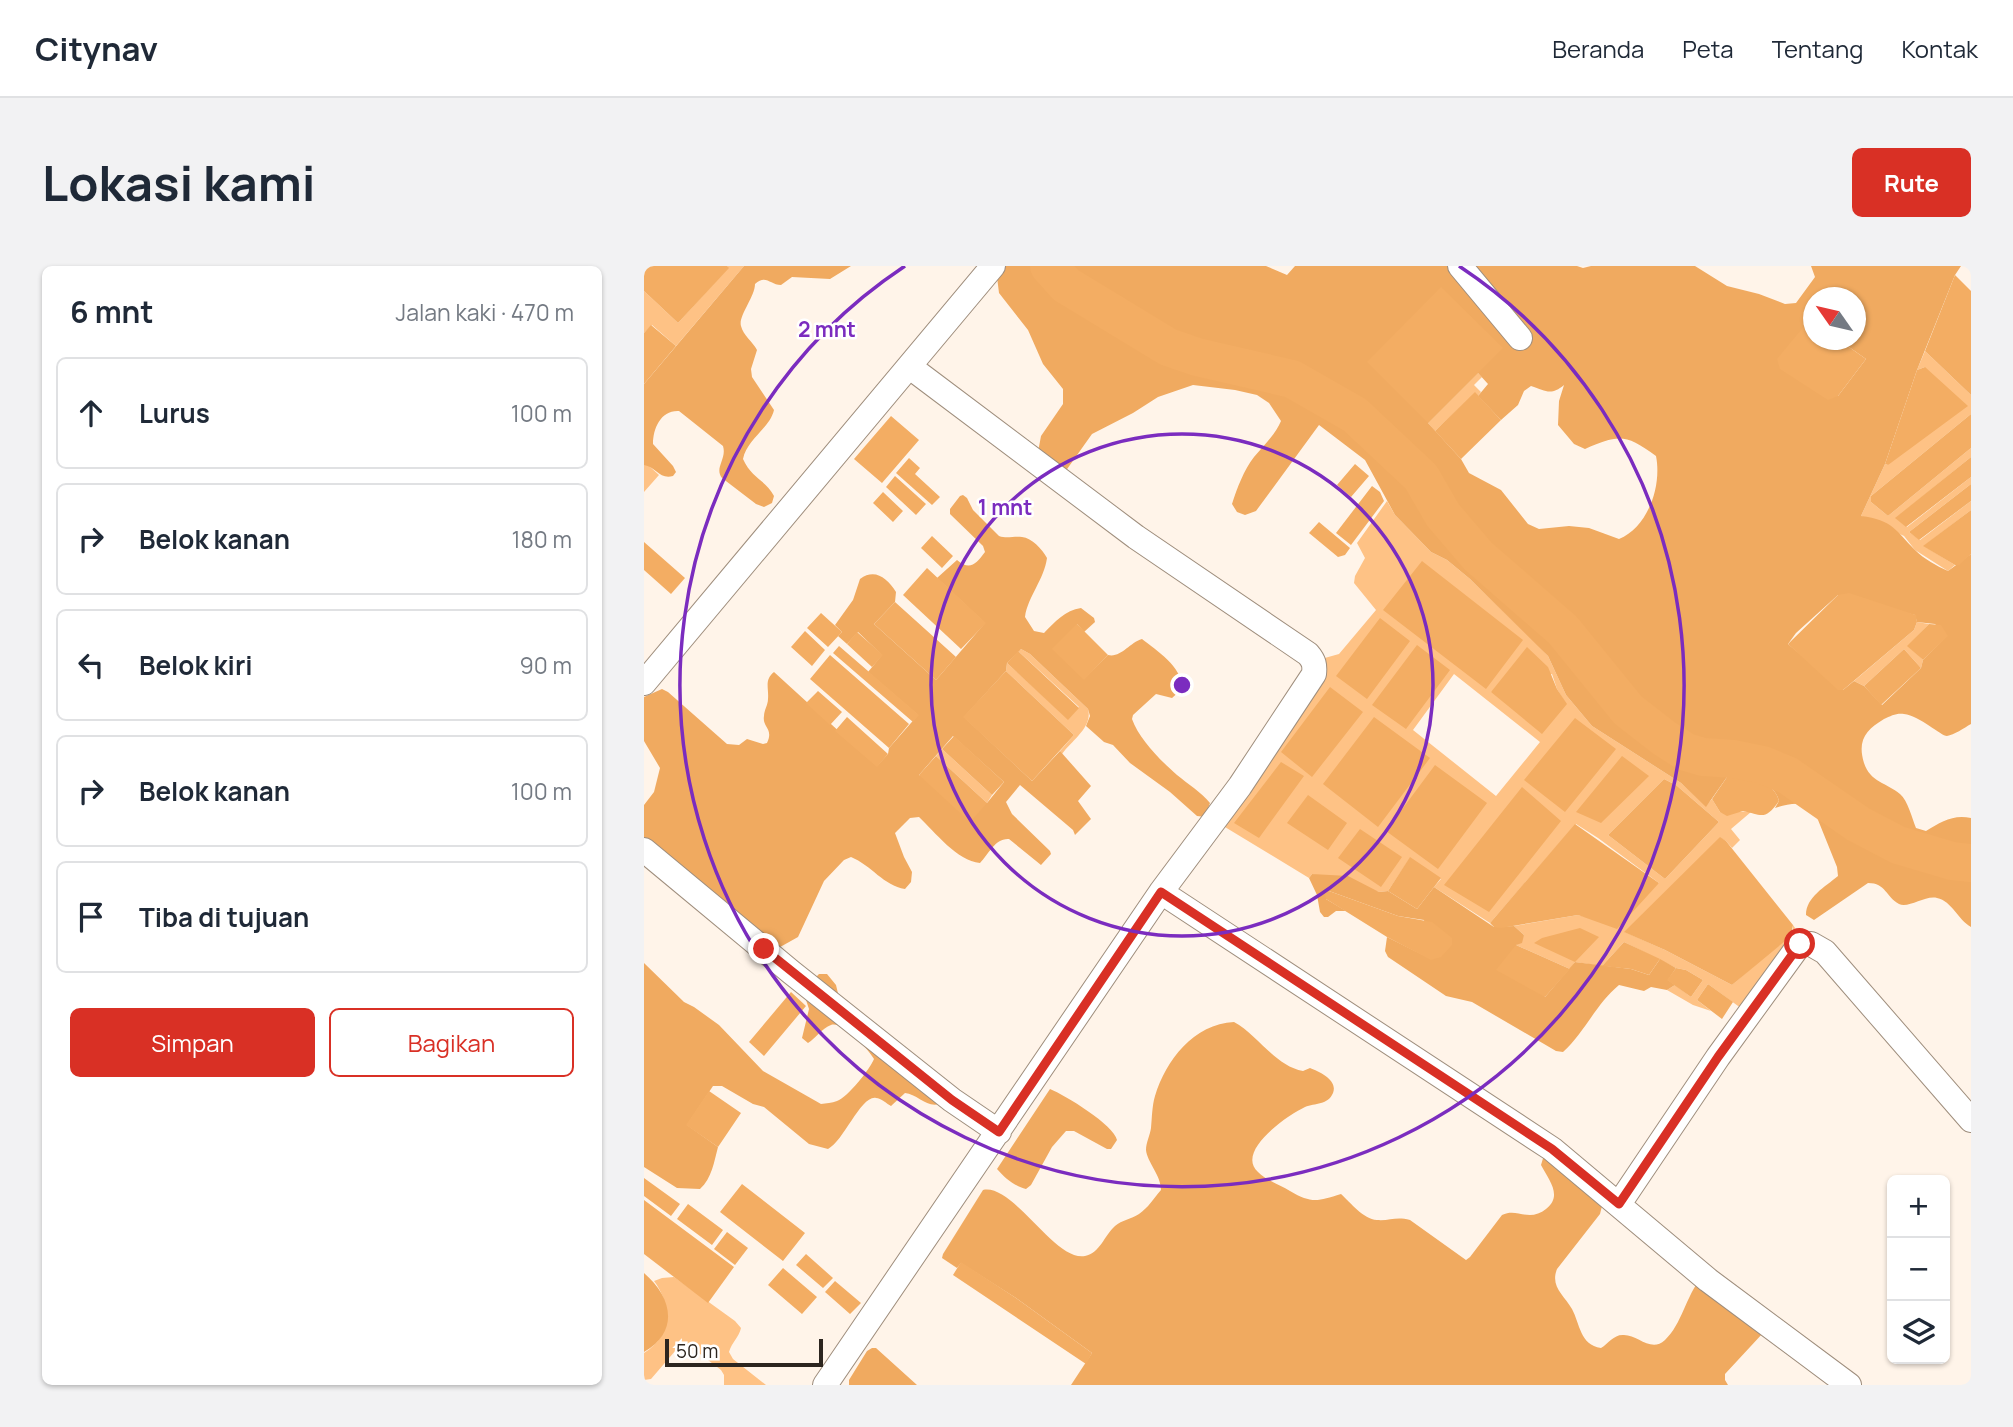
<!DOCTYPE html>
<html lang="id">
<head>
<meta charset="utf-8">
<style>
	:root { --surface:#fff; --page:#f2f2f3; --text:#1f2937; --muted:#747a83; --line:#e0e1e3; --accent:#d93025 }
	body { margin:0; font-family:Manrope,sans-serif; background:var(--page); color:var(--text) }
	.controls { position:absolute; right:21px; bottom:21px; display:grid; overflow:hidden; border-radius:10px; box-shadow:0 2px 5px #0004 }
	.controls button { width:63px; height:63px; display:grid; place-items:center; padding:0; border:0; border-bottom:2px solid var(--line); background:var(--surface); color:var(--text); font:35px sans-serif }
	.compass { position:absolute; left:1159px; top:21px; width:63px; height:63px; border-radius:50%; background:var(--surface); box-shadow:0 2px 5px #0004; rotate:304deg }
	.scale { position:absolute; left:21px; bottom:18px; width:158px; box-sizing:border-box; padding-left:7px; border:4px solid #2c251f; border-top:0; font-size:19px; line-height:24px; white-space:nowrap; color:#2c251f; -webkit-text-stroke:5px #fff; paint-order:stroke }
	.stop { position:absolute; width:21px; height:21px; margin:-16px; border:5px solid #d93025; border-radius:50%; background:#fff }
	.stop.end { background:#d93025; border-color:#fff; box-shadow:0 2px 7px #0008 }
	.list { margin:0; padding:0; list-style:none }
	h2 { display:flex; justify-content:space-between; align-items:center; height:91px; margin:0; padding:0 28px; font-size:30px }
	h2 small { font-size:23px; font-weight:400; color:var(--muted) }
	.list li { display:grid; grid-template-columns:46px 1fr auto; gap:21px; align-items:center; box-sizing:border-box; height:112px; margin:0 14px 14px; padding:0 14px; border:2px solid var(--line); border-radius:10px }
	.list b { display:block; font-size:26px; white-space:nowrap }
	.list em { font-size:23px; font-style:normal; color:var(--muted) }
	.actions { display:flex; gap:14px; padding:21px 28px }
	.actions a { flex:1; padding:16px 0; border:2px solid var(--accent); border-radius:10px; text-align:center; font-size:24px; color:var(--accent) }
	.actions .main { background:var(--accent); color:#fff }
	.icon { flex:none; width:38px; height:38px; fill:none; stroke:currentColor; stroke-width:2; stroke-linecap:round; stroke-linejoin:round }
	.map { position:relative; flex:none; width:1327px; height:1119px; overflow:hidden; border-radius:10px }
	header { display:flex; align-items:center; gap:42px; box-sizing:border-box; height:98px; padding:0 35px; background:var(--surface); border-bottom:2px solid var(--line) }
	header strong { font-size:33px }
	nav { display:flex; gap:38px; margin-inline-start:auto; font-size:24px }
	.intro { display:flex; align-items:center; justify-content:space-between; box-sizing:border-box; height:168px; padding:0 42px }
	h1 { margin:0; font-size:49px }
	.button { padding:18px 32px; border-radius:10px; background:var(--accent); color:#fff; font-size:24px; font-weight:700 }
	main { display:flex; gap:42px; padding:0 42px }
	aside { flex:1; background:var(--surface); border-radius:10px; box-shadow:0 2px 5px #0004 }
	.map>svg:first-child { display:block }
	.green { fill:#fec285; fill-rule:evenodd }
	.forest { fill:#f0aa60; fill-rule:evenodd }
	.water { fill:#f3ad63 }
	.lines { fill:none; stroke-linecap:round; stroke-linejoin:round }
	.river { stroke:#f3ad63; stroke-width:38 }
	.street-casing { stroke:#9f8e7d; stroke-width:26 }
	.street { stroke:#fff; stroke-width:24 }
	.route { stroke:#d93025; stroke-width:9 }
	.ring { fill:none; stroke:#7b2cbf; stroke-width:3.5 }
	.centre { fill:#7b2cbf; stroke:#fff; stroke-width:3.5 }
	.ring-label { font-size:21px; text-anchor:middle; font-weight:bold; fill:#7b2cbf; stroke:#fff; stroke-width:5; stroke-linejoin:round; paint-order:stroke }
</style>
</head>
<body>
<header>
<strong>Citynav</strong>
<nav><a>Beranda</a><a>Peta</a><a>Tentang</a><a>Kontak</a></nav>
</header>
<div class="intro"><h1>Lokasi kami</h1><a class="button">Rute</a></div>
<main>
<aside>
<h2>6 mnt<small>Jalan kaki · 470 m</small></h2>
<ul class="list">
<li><svg class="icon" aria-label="ahead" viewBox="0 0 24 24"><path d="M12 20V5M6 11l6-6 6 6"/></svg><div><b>Lurus</b></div><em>100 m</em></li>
<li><svg class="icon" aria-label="right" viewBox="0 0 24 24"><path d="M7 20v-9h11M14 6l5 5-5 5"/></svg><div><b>Belok kanan</b></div><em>180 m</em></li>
<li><svg class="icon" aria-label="left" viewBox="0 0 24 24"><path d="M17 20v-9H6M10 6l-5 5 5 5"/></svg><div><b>Belok kiri</b></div><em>90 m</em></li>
<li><svg class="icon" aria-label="right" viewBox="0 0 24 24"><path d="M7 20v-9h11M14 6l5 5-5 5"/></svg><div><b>Belok kanan</b></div><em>100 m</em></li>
<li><svg class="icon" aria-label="arrive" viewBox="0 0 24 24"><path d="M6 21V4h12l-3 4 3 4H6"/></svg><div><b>Tiba di tujuan</b></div></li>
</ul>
<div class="actions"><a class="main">Simpan</a><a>Bagikan</a></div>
</aside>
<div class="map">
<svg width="1327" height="1119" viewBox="0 0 1327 1119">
	<rect width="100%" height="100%" fill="#fff4e9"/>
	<!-- green -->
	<path class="green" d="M 83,0 L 100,0 L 32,80 L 8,59 L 0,67 L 0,25 L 34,57 L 84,2 Z
		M 1281,85 L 1327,129 L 1327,148 L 1227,230 L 1227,236 L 1244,250 L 1327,182 L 1327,191 L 1252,252 L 1263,261 L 1327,211 L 1327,218 L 1265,266 L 1276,274 L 1327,235 L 1327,244 L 1280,280 L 1311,299 L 1304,305 L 1271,284 L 1260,270 L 1217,250 L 1241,198 L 1244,199 L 1281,101 L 1273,104 Z
		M 834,107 L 838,111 L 830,119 L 837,126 L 834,130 L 831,127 L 791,165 L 784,157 Z
		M 0,199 L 4,199 L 15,209 L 0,226 Z
		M 743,235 L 751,249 L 787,286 L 803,294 L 826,313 L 890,375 L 904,390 L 922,429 L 948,460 L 1037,517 L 1062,540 L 1068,533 L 1076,546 C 1089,548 1097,544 1107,546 L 1087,563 L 1096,574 L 1088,582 L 1082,575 L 1076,572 L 981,666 L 1021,684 L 1088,719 L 1149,666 L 1149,659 L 1162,678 L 1105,748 L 1064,718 L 1053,734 L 1067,745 L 1049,739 L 1023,724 L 1031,719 L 1047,731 L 1059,714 L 1042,704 L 1032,702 L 980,676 L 958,700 L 931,696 L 926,703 L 872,679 L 880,669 L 870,660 L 934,649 L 942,651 L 1015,617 L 954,572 L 932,558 L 846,657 L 790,621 L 797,613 L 766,592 L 744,625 L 735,626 L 668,608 L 665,612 L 571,555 L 670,395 L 695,388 L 732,344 L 710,317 L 711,310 L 721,292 L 713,277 ZM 810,408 L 896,476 L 852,530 L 769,464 ZM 908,408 L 913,423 L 922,438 L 847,426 ZM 1020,513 L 1032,519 L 1075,556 L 1021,613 L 964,569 Z
		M 1273,356 L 1285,358 L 1264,380 L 1279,394 L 1277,402 L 1260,383 L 1220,420 L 1210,415 L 1270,364 Z
		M 377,383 L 386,388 L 444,443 C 449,461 428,474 418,488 L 416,485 L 430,469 L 362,405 L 363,397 L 424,453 L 435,441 L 374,385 Z
		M 298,483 L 348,529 L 343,537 L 292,490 Z
		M 30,1011 L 91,1055 L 97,1062 C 95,1071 88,1076 85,1086 L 89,1093 L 122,1119 L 80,1119 L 80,1109 L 77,1104 L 43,1078 L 38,1077 L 7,1113 L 0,1114 L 0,1087 C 28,1070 28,1039 10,1015 L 18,1012 Z"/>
	<!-- forest -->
	<path class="forest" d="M 100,0 L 207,0 L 186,13 L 148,11 L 137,19 C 126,19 122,8 111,18 C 111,31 94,50 97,60 C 99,69 109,76 113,84 L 107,103 L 108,111 L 130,144 C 126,162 103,173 99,193 C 108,213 122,214 130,230 L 128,237 L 120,241 L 112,238 L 78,212 C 70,202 83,193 79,180 L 35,145 C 17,144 9,162 9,178 L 29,200 L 32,206 L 29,210 C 16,214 12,201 0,199 L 0,118 Z
		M 362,0 L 622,0 L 643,9 L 651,0 L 933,0 L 939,2 L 947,0 L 1051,0 L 1083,20 L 1115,28 L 1141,38 L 1152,37 L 1171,11 L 1167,0 L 1317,0 L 1311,9 L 1273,104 L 1241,198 L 1217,250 C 1249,254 1251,264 1271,284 C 1280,293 1293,300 1304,305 L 1327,288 L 1327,458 C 1320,462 1310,469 1303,470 C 1297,470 1276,450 1260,448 C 1252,447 1247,450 1240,453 C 1222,464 1213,474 1220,497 C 1226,516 1243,517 1256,528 C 1264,535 1268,552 1272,562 L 1282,565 C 1297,556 1309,548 1327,552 L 1327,661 C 1314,654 1308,635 1293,632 C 1281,629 1264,643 1255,638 C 1242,631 1242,617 1224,617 L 1170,654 L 1162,649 C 1162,631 1181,621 1194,610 L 1193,601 L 1170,544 C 1159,534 1144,538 1131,542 L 1135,535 C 1130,513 1102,512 1083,511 L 1062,541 L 1037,517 L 948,460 L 922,429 L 904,390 L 826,313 L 803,294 L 787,286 L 751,249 L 721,194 L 675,159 L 612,245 L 601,249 L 593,246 L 588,238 C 593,222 600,204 610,191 C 620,179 631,169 637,155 L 625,137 L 613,129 L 591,124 L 549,119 L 514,131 L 489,147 L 448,168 L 421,206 L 394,186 L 397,170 L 419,138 L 419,123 L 399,98 L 384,64 L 355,27 L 353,11 ZM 1170,32 L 1212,32 L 1212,74 L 1195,74 L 1222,93 L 1194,130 L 1162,58 L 1170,57 ZM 859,82 L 834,107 L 844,118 L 834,130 L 857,154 L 874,139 L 880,125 L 887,120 C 902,125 907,130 920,119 L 915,135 L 914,159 L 930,178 L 941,183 C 975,168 982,168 1012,190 C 1018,220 1004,261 975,273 L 945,262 L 925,260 L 895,263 L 884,258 L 857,224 L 825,207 L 817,193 L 784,157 ZM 1194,329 L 1271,349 L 1273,356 L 1291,358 L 1303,370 L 1279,394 L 1277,402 L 1238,439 L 1220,420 L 1210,415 L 1199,424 L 1144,378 L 1152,367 Z
		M 319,229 L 323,232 L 329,244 L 355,270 C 363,273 369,270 378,271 C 388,272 398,283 403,292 C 400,314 384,330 381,351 L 390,365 L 400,367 C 411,356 421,344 437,342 L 450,352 L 451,356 L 440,366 L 433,358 L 440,413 L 464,389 C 477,392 485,377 498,373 C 513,385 539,401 538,423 L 528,432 L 512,428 L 489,449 L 488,453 C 495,473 517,495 533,509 C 544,518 557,526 566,537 L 561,551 L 553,550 L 526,526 L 486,497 L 469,479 L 460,476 L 442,460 L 446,450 L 444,443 L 386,388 L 377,383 L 363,397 L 362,405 L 320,451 L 388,515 L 416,485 L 447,520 L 434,535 L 447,553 L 431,569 L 429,564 L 376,519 L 362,536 L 368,548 L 406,585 L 407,588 L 397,599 L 365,573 C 351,572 345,588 336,597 C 313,595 291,566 275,551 L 266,552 L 251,567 L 260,591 L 268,606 L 267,616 L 261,623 C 240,620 227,599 207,591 L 200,594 L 180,615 L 154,671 L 129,685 L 0,584 L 0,539 L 10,526 L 16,502 L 0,475 L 0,431 L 18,423 L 24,426 L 83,478 L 95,479 L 103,473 L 119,478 L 123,477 C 130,462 118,462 120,450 C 120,444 124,439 124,433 C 125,422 120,414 130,406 L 233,500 L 244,488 L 245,482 L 274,449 L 224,406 L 238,389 L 214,366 L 203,378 L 194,370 L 198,366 L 191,359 L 209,334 L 216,313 C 231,302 243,312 252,326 L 251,336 L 230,358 L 292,414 L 341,357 L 293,312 L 313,294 C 326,305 332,298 341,286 L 339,280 L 306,248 L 306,243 L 316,230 ZM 309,470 L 360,516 L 343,537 L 275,509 Z
		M 668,608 L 704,610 L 735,626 L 744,625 L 773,643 L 790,621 L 850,661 L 870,660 L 880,669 L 878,677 L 872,679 L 901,731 L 931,696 L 987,703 L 1005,709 L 1016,693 L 1032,702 L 1024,714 L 1031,719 L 1023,724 L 1007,721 L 1000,725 L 975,719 C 952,738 941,766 919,786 L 912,785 L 828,736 L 802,730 L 744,691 L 741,685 L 743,671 L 787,693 L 780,654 L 754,650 L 685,625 L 682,633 L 702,645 L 692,645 L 684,651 L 680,651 L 676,646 L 673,629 L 665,612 Z
		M 0,697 L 40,736 L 50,741 L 75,759 L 119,805 L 177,838 C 182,837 188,837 193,835 C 204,831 226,803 230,793 C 224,783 199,755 187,759 C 178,762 172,772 164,777 L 158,772 L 165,743 L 160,728 L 162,721 L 175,708 L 183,708 L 192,719 L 197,740 L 295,838 C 283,842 273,828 261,827 L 247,840 C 243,838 237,832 232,832 C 217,829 200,875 184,883 L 165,878 L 120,841 L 109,838 L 78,820 L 69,820 L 43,859 L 74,881 C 70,896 68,912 56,923 L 33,922 L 0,901 Z
		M 590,756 C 614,769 631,800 659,805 L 666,802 C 676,806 694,814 689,827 C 684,839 671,837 661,841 C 644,849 591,885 614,906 C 622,914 636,919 646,925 C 668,938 674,935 697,928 C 707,937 719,953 733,954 C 746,955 752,950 766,954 L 822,994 L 826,991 L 858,949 C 869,944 875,949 886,949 C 891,949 897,947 902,943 C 919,930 905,914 897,899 L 900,889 L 958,940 L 956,948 L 913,1003 C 906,1021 920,1029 928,1043 C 936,1058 936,1079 957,1082 C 965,1077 970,1068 980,1069 C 994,1069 1007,1087 1021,1074 C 1038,1058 1042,1030 1057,1012 L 1119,1067 L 1081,1108 L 1081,1114 L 1084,1119 L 427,1119 L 448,1087 L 372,1032 L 317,997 L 313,1002 L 298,992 L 299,988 L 339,924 C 369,917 411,996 441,990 C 456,987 460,970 471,960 C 478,954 487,953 495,948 C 504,942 510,932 517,924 C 517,909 503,896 502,884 C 502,877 506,869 507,862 C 508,852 508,840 511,830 C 522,794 550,758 590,756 Z
		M 406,823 C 421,829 470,859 473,874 L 467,883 L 463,883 L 430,865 L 422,865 L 408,881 L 387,919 L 382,923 C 370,920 361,912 353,903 Z
		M 0,1007 C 28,1031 36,1065 0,1086 Z
		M 228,1082 L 232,1082 L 273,1119 L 205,1119 L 205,1114 L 223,1085 Z"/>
	<!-- water -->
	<path class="water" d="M 0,0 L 83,0 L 85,2 L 34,57 L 0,25 Z
		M 1311,9 L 1327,25 L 1327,129 L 1281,85 Z
		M 797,21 L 859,82 L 784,157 L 723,96 Z
		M 1169,57 L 1170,74 L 1195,74 L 1222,93 L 1194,130 L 1184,134 L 1136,103 L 1133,93 L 1162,58 Z
		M 7,59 L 32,80 L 0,118 L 0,67 Z
		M 1281,101 L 1324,140 L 1244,199 L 1241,198 L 1273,104 Z
		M 831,126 L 857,154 L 817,193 L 791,165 Z
		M 1327,148 L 1327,182 L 1244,250 L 1227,236 L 1227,230 Z
		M 247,150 L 275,174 L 238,217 L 210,193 Z
		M 1327,191 L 1327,211 L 1262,261 L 1251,252 Z
		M 265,192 L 276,202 L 271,208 L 296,231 L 288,239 L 252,207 Z
		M 711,198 L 725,210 L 707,231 L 693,219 Z
		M 251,210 L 282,238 L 272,249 L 242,221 Z
		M 1327,218 L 1327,235 L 1275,274 L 1265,266 Z
		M 728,220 L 736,226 L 740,235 L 707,279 L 692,267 Z
		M 239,226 L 259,245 L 249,256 L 229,237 Z
		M 1327,244 L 1327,288 L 1315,299 L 1311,299 L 1279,280 Z
		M 675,256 L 706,282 L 701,289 L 694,291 L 665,267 Z
		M 288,270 L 309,290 L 298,302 L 277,282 Z
		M 0,276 L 41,312 L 27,328 L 0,304 Z
		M 778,295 L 879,374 L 842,423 L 739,344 Z
		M 283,302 L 342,357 L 317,383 L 259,329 Z
		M 1205,327 L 1272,349 L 1273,356 L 1270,364 L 1199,424 L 1194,424 L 1144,378 L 1194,329 Z
		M 251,336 L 312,391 L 292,414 L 230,358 Z
		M 177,347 L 198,366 L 184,381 L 163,362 Z
		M 736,352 L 766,375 L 723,433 L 692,410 Z
		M 433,358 L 464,389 L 440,414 L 408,383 Z
		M 1285,358 L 1297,359 L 1304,370 L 1279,394 L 1263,380 Z
		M 161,365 L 181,384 L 168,400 L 147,381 Z
		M 213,366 L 239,389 L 228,401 L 203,378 Z
		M 773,379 L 806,404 L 762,463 L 728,439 Z
		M 195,380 L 275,449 L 269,456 L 189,387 Z
		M 883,381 L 904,401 L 913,423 L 923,438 L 898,468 L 847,426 Z
		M 1260,383 L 1277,402 L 1237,439 L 1220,420 Z
		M 374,385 L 435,442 L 424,454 L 363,397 Z
		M 186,389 L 265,458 L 245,482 L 166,413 Z
		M 362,405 L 430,469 L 388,515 L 319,451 Z
		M 686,421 L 719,446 L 668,511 L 637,486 Z
		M 174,425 L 198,446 L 186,459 L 162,437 Z
		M 203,451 L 244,488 L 233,501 L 191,465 Z
		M 730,451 L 786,492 L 734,561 L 679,518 Z
		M 931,452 L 972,483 L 921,546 L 880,514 Z
		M 310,470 L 360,516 L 348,529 L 298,483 Z
		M 292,490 L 343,537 L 326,556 L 275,509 Z
		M 978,490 L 1005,510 L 957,557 L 932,546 Z
		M 637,496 L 660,510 L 615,572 L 590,557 Z
		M 791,499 L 843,537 L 794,603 L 742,565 Z
		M 1094,510 C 1110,512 1131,517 1135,535 C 1121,555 1118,549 1099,545 L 1083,550 L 1076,546 L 1068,533 L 1083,511 Z
		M 1020,513 L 1032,519 L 1075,556 L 1021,613 L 964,569 Z
		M 878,521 L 917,555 L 845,646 L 800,619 Z
		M 664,529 L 703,557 L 684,584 L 643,557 Z
		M 931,558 L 1015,617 L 973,663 L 934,649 L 857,662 L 850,661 L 846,657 Z
		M 716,563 L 758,591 L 737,621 L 694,592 Z
		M 1076,571 L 1082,575 L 1149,659 L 1147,670 L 1088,719 L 1021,684 L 980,666 Z
		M 766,591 L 797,612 L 773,643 L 744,625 Z
		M 685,625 L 754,650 L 788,656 L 808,672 L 808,679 L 797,691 L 787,694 L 743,671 L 682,633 L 681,627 Z
		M 936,662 L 955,671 L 931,696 L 890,677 L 898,672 Z
		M 980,676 L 1016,693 L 1005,709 L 987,703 L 958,700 Z
		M 872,679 L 926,703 L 901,731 L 852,704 Z
		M 1032,702 L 1042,704 L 1059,714 L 1047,731 L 1023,714 Z
		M 1064,718 L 1089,736 L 1078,753 L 1053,734 Z
		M 147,726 L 162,740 L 120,790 L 105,776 Z
		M 65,825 L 97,847 L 74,881 L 42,859 Z
		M 0,912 L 36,938 L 27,950 L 0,930 Z
		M 98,918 L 161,967 L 139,995 L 76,946 Z
		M 0,934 L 90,1001 L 64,1037 L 0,988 Z
		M 44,938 L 79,964 L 68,979 L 33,953 Z
		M 83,966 L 104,982 L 91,999 L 70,983 Z
		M 162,988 L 189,1012 L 179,1022 L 152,999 Z
		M 317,996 L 372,1032 L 448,1087 L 442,1098 L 309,1009 Z
		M 139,1002 L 173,1031 L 158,1048 L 124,1019 Z
		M 191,1015 L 217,1037 L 206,1048 L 181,1026 Z"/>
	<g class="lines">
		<!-- river -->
		<path class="river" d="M 405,0 L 422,19 L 524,81 L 553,91 L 648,113 L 711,149 L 777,211 L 799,249 L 834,290 L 919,364 L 984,444 L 1020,472 L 1042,486 L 1059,491 L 1090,493 L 1119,499 L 1143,509 L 1214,558 L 1254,579 L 1308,595 L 1327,597"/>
		<!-- street casing -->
		<g class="street-casing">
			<path id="street" d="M 816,0 L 876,72
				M 0,417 L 349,0
				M 0,584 L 147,706 L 308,834 L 355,866
				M 517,626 L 908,883 L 1064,1014 L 1205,1119
				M 975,938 L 1074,791 L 1156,678 L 1167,678 L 1181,686 L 1327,854
				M 181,1119 L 517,626 L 596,520 L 670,408 C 671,399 670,395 664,388 L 492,271 L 266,101"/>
		</g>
		<!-- street -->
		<use href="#street" class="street"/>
	</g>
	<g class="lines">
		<!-- route -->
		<path class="route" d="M 120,683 L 308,834 L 355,866 L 517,626 L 908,883 L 975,938 L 1074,791 L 1156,678"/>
	</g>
	<!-- distance rings -->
	<g class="ring">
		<circle cx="538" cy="419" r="251"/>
		<path d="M815 0A502 502 0 1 1 261 0"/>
	</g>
	<circle cx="538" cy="419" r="10" class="centre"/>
	<g class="ring-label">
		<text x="183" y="71">2 mnt</text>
		<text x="361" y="249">1 mnt</text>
	</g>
</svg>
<div class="controls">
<button>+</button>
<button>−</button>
<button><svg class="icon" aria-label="layers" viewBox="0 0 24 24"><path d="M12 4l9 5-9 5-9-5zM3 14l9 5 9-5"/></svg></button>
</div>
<svg class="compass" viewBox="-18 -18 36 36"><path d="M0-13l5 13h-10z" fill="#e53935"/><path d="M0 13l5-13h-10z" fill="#747a83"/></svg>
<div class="scale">50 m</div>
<div class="stop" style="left:1156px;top:678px"></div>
<div class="stop end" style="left:120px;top:683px"></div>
</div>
</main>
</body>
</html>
